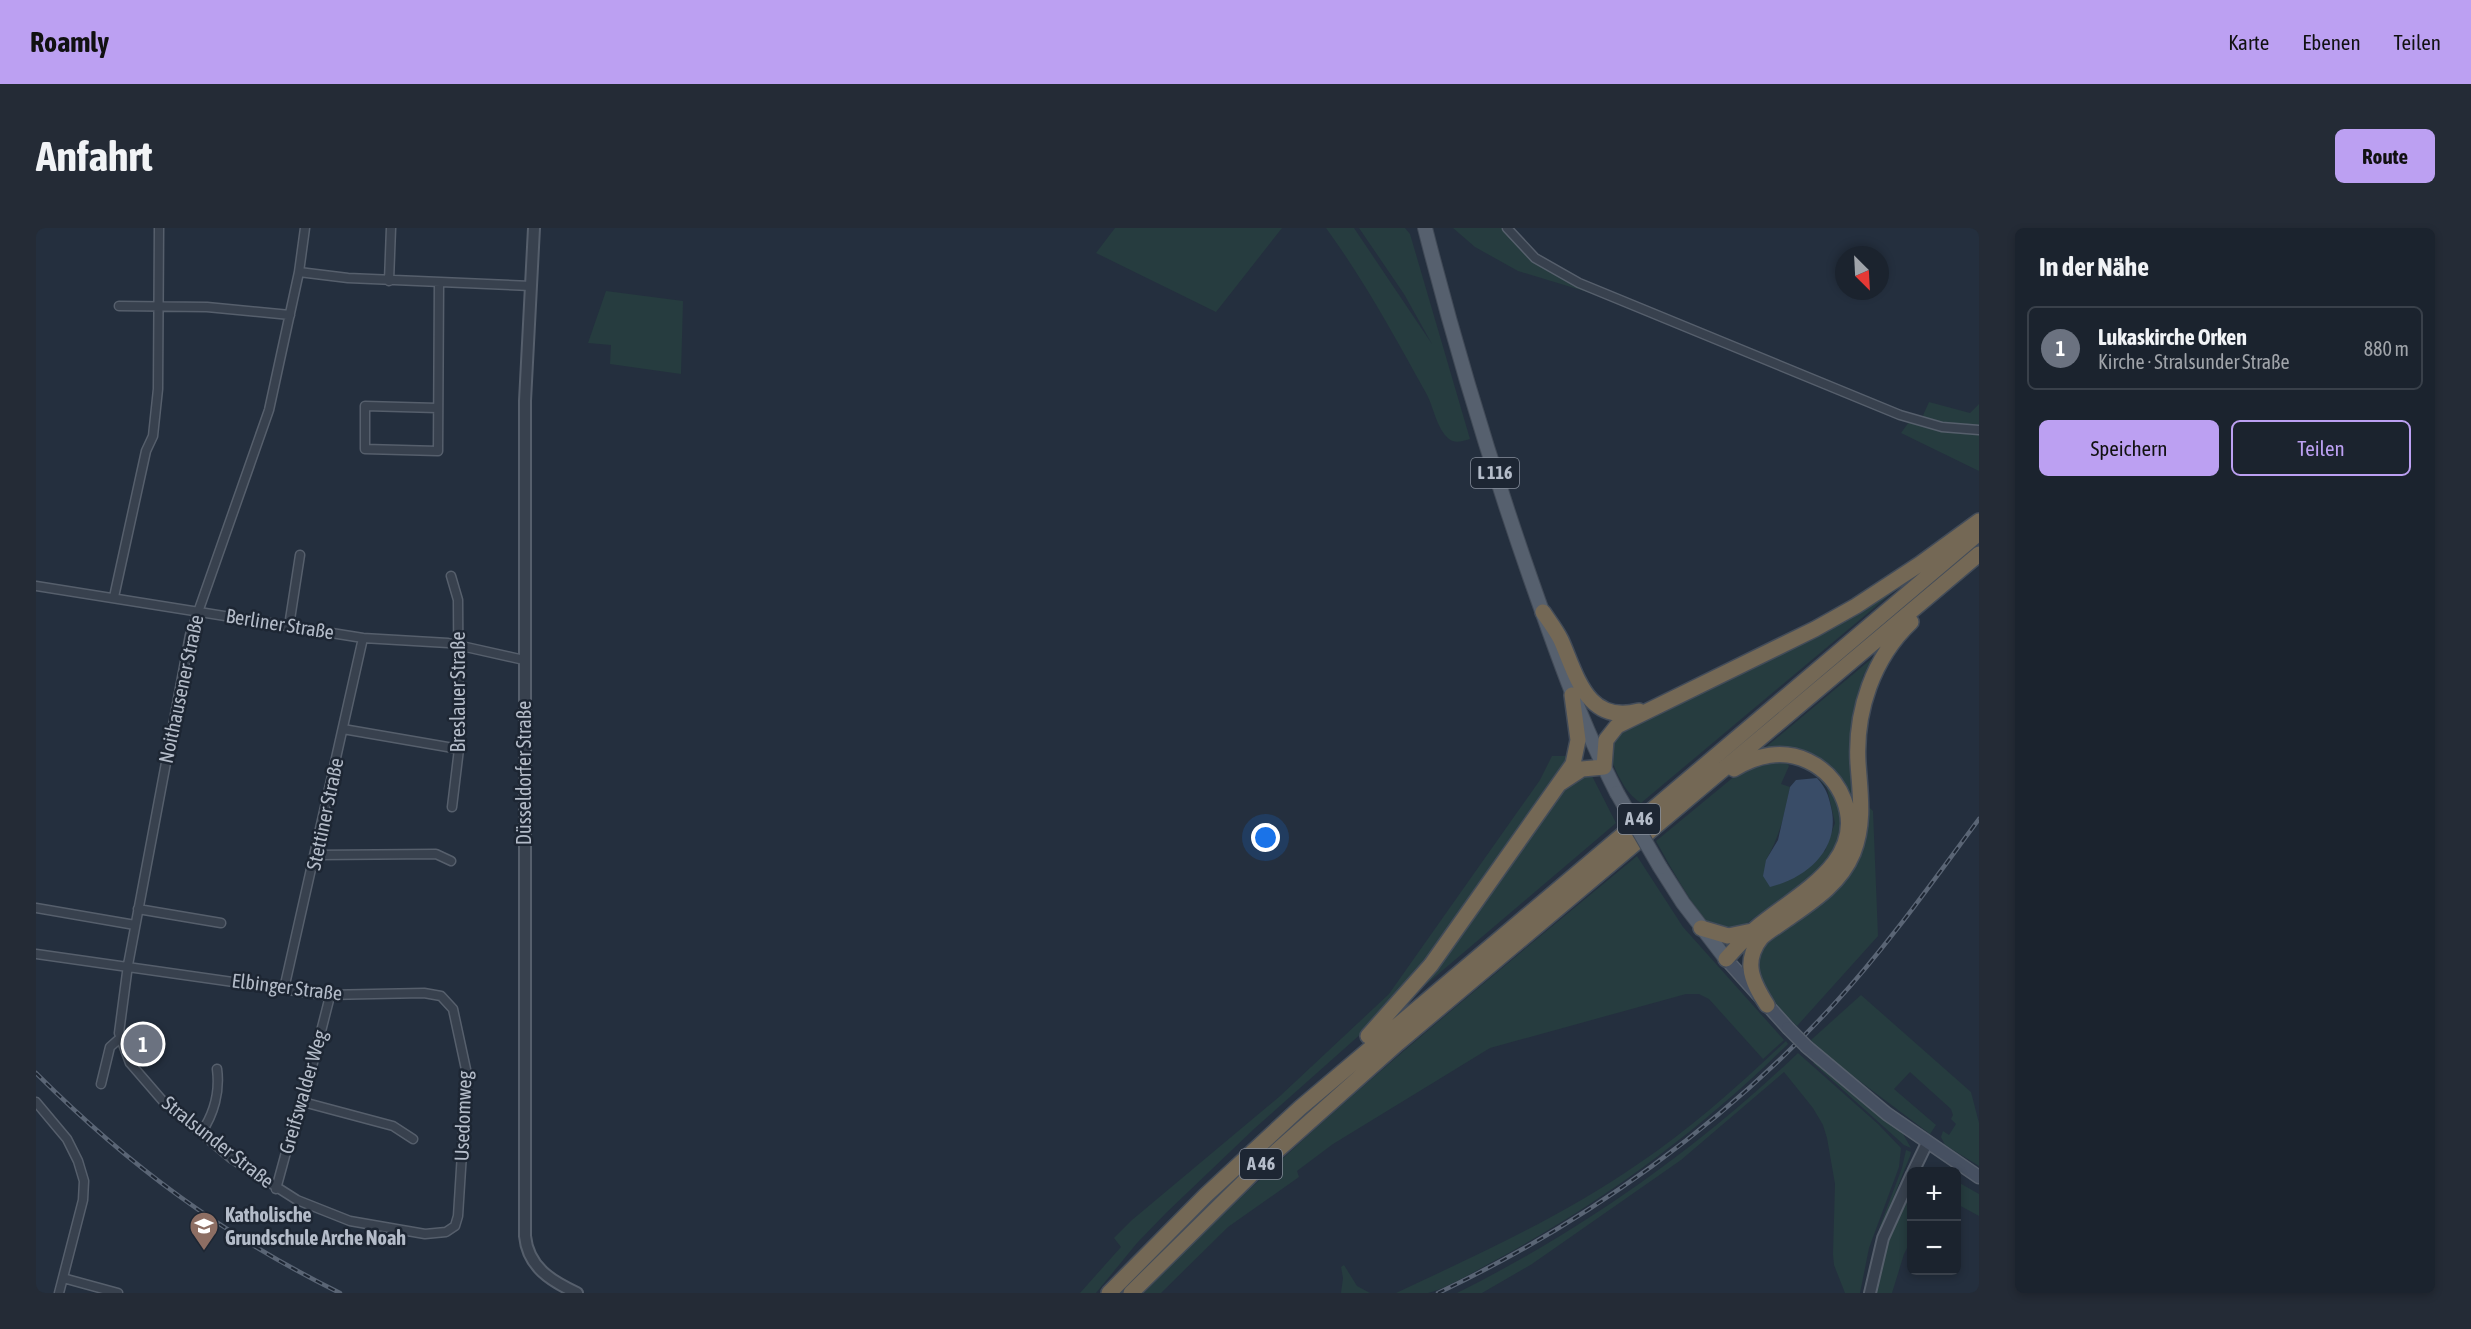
<!DOCTYPE html>
<html lang="de">
<head>
<meta charset="utf-8">
<style>
	:root { --surface:#1b232e; --page:#242b36; --text:#f1f3f6; --muted:#a0a4aa; --line:#39404a; --accent:#bca0f2 }
	body { margin:0; font-family:"Asap Condensed",sans-serif; background:var(--page); color:var(--text) }
	.controls { position:absolute; right:18px; bottom:18px; display:grid; overflow:hidden; border-radius:9px; box-shadow:0 3px 9px #0003 }
	.controls button { width:54px; height:54px; display:grid; place-items:center; padding:0; border:0; border-bottom:2px solid var(--line); background:var(--surface); color:var(--text); font:30px sans-serif }
	.compass { position:absolute; left:1799px; top:18px; width:54px; height:54px; border-radius:50%; background:var(--surface); box-shadow:0 3px 9px #0003; rotate:156deg }
	.you { position:absolute; left:1230px; top:610px; width:21px; height:21px; margin:-15px; border:4px solid #fff; border-radius:50%; background:#1a73e8; box-shadow:0 0 0 9px #1a73e833 }
	.badge { display:grid; place-items:center; width:39px; height:39px; border-radius:50%; background:var(--accent); color:#fff; font-size:20px; font-weight:700 }
	.pin { position:absolute; translate:-50% -50%; border:3px solid #fff; box-shadow:0 2px 6px #0006 }
	.list { margin:0; padding:0; list-style:none }
	h2 { display:flex; justify-content:space-between; align-items:center; height:78px; margin:0; padding:0 24px; font-size:26px }
	h2 small { font-size:20px; font-weight:400; color:var(--muted) }
	.list li { display:grid; grid-template-columns:39px 1fr auto; gap:18px; align-items:center; box-sizing:border-box; height:84px; margin:0 12px 12px; padding:0 12px; border:2px solid var(--line); border-radius:9px }
	.list b { display:block; font-size:22px; white-space:nowrap }
	.list p { margin:0; font-size:20px; white-space:nowrap; color:var(--muted) }
	.list em { font-size:20px; font-style:normal; color:var(--muted) }
	.actions { display:flex; gap:12px; padding:18px 24px }
	.actions a { flex:1; padding:14px 0; border:2px solid var(--accent); border-radius:9px; text-align:center; font-size:21px; color:var(--accent) }
	.actions .main { background:var(--accent); color:#111 }
	.map { position:relative; flex:none; width:1943px; height:1065px; overflow:hidden; border-radius:9px }
	header { display:flex; align-items:center; gap:36px; box-sizing:border-box; height:84px; padding:0 30px; background:var(--accent); color:#111 }
	header strong { font-size:28px }
	nav { display:flex; gap:33px; margin-inline-start:auto; font-size:21px }
	.intro { display:flex; align-items:center; justify-content:space-between; box-sizing:border-box; height:144px; padding:0 36px }
	h1 { margin:0; font-size:42px }
	.button { padding:15px 27px; border-radius:9px; background:var(--accent); color:#111; font-size:21px; font-weight:700 }
	main { display:flex; gap:36px; padding:0 36px }
	aside { flex:1; background:var(--surface); border-radius:9px; box-shadow:0 3px 9px #0003 }
	.map>svg:first-child { display:block }
	.green { fill:#263c3f }
	.water { fill:#394c67 }
	.lines { fill:none; stroke-linecap:round; stroke-linejoin:round }
	.minor-casing { stroke:#565f6c; stroke-width:11 }
	.tertiary-casing { stroke:#565f6c; stroke-width:14 }
	.secondary-casing { stroke:#565f6c; stroke-width:15 }
	.primary-casing { stroke:#414a57; stroke-width:16 }
	.motorway-casing { stroke:#434c59; stroke-width:18 }
	.minor { stroke:#38414e; stroke-width:8 }
	.tertiary { stroke:#38414e; stroke-width:10 }
	.secondary { stroke:#465061; stroke-width:12 }
	.primary { stroke:#56606e; stroke-width:14 }
	.motorway { stroke:#746855; stroke-width:15 }
	.rail-casing { stroke:#5a6575; stroke-width:4.5 }
	.rail { stroke:#1d2633; stroke-width:2; stroke-dasharray:7; stroke-linecap:butt }
	.secondary-bridge-casing { stroke:#565f6c; stroke-width:15; stroke-linecap:butt }
	.primary-bridge-casing { stroke:#414a57; stroke-width:16; stroke-linecap:butt }
	.secondary-bridge { stroke:#465061; stroke-width:12 }
	.primary-bridge { stroke:#56606e; stroke-width:14 }
	.labels { text-anchor:middle; stroke-width:5; stroke-linejoin:round; paint-order:stroke }
	.shield { fill:#1d2633; stroke:#878f9c; stroke-width:1.5 }
	.shield-label { font-size:18px; font-weight:bold; fill:#b4bcc9 }
	.street-label { font-size:20px; fill:#b4bcc9; stroke:#1d2633 }
	.poi-label { font-size:20px; font-weight:bold; fill:#b4bcc9; stroke:#1d2633; text-anchor:start }
</style>
</head>
<body>
<header>
<strong>Roamly</strong>
<nav><a>Karte</a><a>Ebenen</a><a>Teilen</a></nav>
</header>
<div class="intro"><h1>Anfahrt</h1><a class="button">Route</a></div>
<main>
<div class="map">
<svg width="1943" height="1065" viewBox="0 0 1943 1065">
	<rect width="100%" height="100%" fill="#242f3e"/>
	<!-- green -->
	<path class="green" d="M 1079,0 L 1246,0 L 1180,84 L 1060,25 Z
		M 1290,0 L 1318,0 L 1396,116 L 1368,66 L 1323,0 L 1369,0 L 1374,6 L 1434,211 C 1427,213 1419,216 1413,211 C 1400,200 1398,179 1390,165 C 1359,109 1328,52 1290,0 Z
		M 1417,0 L 1471,0 L 1499,30 L 1604,80 L 1482,43 L 1439,19 Z
		M 570,63 L 647,73 L 645,146 L 574,136 L 575,117 L 552,115 Z
		M 1893,174 L 1934,185 L 1943,176 L 1943,243 L 1865,205 L 1875,191 L 1884,194 Z
		M 1857,364 L 1605,575 C 1588,565 1578,540 1572,522 L 1579,507 L 1602,493 L 1717,441 Z
		M 1840,427 L 1827,448 L 1815,525 L 1820,589 L 1802,549 L 1724,524 Z
		M 1516,528 L 1531,528 L 1526,539 L 1378,750 L 1336,796 L 1219,900 L 1130,985 L 1101,1015 L 1060,1065 L 1044,1065 L 1085,1019 L 1078,1010 L 1096,992 L 1243,869 L 1353,766 L 1504,552 Z
		M 1750,533 L 1753,538 L 1745,556 L 1754,559 C 1749,585 1744,608 1730,632 L 1789,623 L 1799,595 L 1791,560 L 1775,541 L 1794,559 L 1804,580 L 1804,612 L 1788,639 L 1703,701 C 1695,702 1683,701 1675,696 C 1662,689 1629,629 1620,613 L 1700,547 L 1723,535 Z
		M 1555,546 L 1580,595 L 1380,765 L 1520,567 L 1541,550 Z
		M 1831,577 L 1837,583 L 1842,708 L 1761,798 L 1742,779 L 1730,762 L 1724,752 L 1720,733 L 1728,718 L 1783,675 Z
		M 1601,628 L 1647,699 L 1748,812 L 1727,831 L 1673,771 L 1663,766 L 1650,766 L 1454,820 L 1297,916 L 1261,943 L 1263,949 L 1192,999 L 1125,1065 L 1108,1065 C 1261,907 1432,768 1601,628 Z
		M 1825,767 L 1935,864 L 1943,895 L 1943,938 L 1909,917 L 1905,909 L 1907,903 L 1913,907 L 1920,896 L 1915,891 L 1917,887 L 1915,881 L 1874,844 L 1858,861 L 1900,897 L 1894,906 L 1789,827 L 1775,812 Z
		M 1750,813 L 1752,816 C 1665,902 1566,975 1458,1033 C 1441,1042 1410,1061 1392,1065 C 1383,1065 1370,1065 1360,1065 C 1443,1026 1527,988 1602,936 C 1655,901 1703,857 1750,813 Z
		M 1762,825 L 1842,896 L 1865,920 L 1863,939 L 1833,1020 L 1824,1065 L 1809,1065 L 1798,1037 L 1797,1026 L 1799,956 L 1791,910 L 1787,897 L 1777,880 L 1748,844 L 1645,932 L 1496,1036 L 1446,1065 L 1421,1065 C 1547,1002 1660,922 1762,825 Z
		M 1779,833 L 1867,906 L 1875,920 L 1868,917 L 1777,835 Z
		M 1870,922 L 1875,924 L 1874,928 L 1846,998 L 1830,1065 L 1827,1065 L 1844,998 L 1866,940 Z
		M 1920,953 L 1943,966 L 1943,988 L 1921,976 Z
		M 1875,964 L 1875,1012 L 1868,1026 L 1856,1065 L 1840,1065 L 1853,1011 Z
		M 1308,1037 L 1321,1058 L 1334,1065 L 1305,1065 L 1307,1050 L 1305,1039 Z"/>
	<!-- water -->
	<path class="water" d="M 1781,550 C 1790,560 1792,566 1795,579 C 1805,620 1772,650 1734,659 L 1727,648 L 1730,632 L 1742,612 L 1754,559 L 1760,552 Z"/>
	<g class="lines">
		<!-- minor casing -->
		<g class="minor-casing">
			<path id="minor" d="M 1471,0 L 1499,30 L 1543,55 L 1864,187 L 1906,199 L 1943,202
				M 263,44 L 312,50 L 495,58
				M 353,53 L 355,0
				M 83,78 L 171,79 L 254,87
				M 401,180 L 329,178 L 329,221 L 402,223 L 403,55
				M 415,348 L 422,372 L 423,521 L 416,579
				M 0,358 L 327,410 L 412,415 L 488,432
				M 78,369 L 110,223 L 117,208 L 122,161 L 123,0
				M 253,398 L 264,327
				M 307,501 L 423,521
				M 280,627 L 400,626 L 415,633
				M 0,680 L 99,697
				M 102,681 L 185,695
				M 0,726 L 288,767 L 388,765 L 405,768 L 417,781 L 431,846 L 422,988 L 419,998 L 410,1004 L 389,1006 L 314,993 L 261,972 L 195,930 L 126,872 L 94,835 L 83,805 L 92,737 L 154,407 L 233,182 L 263,44 L 269,0
				M 248,761 L 327,410
				M 65,856 L 74,819 L 83,811
				M 0,874 L 31,911 L 42,933 L 48,953 L 47,972 L 23,1065
				M 267,874 L 357,898 L 377,911
				M 165,905 C 178,886 184,863 181,841
				M 240,961 L 261,884 L 267,874 L 294,768
				M 27,1050 L 82,1065"/>
		</g>
		<!-- tertiary casing -->
		<g class="tertiary-casing">
			<path id="tertiary" d="M 498,0 L 489,173 L 489,1008 C 492,1039 515,1053 541,1065
				M 1877,944 L 1891,915
				M 1834,1065 L 1847,1010 L 1876,946"/>
		</g>
		<!-- secondary casing -->
		<g class="secondary-casing">
			<path id="secondary" d="M 1690,731 L 1752,800
				M 1771,819 L 1851,886 L 1943,949"/>
		</g>
		<!-- primary casing -->
		<g class="primary-casing">
			<path id="primary" d="M 1389,0 C 1419,118 1454,234 1494,349 C 1520,423 1545,495 1581,565
				M 1624,639 L 1647,675 L 1690,731"/>
		</g>
		<!-- motorway casing -->
		<g class="motorway-casing">
			<path id="motorway" d="M 1507,384 C 1513,393 1520,402 1525,412 C 1541,448 1551,497 1603,483
				M 1523,556 L 1546,541 L 1568,539 L 1570,512 L 1581,498 L 1779,401 L 1820,378 L 1884,336 L 1943,293
				M 1665,700 L 1692,708 L 1716,703
				M 1690,731 C 1699,721 1709,710 1719,701 C 1757,668 1832,635 1808,572 C 1801,554 1789,541 1772,533 C 1747,521 1720,527 1698,541
				M 1731,777 C 1724,766 1716,753 1715,740 C 1714,730 1718,718 1725,710 C 1731,704 1740,699 1747,694 C 1774,675 1804,657 1817,625 C 1829,595 1824,565 1822,535 C 1819,483 1837,430 1875,394
				M 1332,808 L 1395,737 L 1537,536 L 1542,512 L 1536,467
				M 1073,1065 L 1170,967 L 1264,880 L 1943,305
				M 1095,1065 L 1225,937 L 1362,815 L 1943,326"/>
		</g>
		<!-- minor -->
		<use href="#minor" class="minor"/>
		<!-- tertiary -->
		<use href="#tertiary" class="tertiary"/>
		<!-- secondary -->
		<use href="#secondary" class="secondary"/>
		<!-- primary -->
		<use href="#primary" class="primary"/>
		<!-- motorway -->
		<use href="#motorway" class="motorway"/>
		<!-- rail casing -->
		<g class="rail-casing">
			<path id="rail" d="M 0,845 C 92,937 187,1007 304,1065
				M 1402,1065 C 1551,994 1689,896 1800,774 C 1852,717 1897,653 1943,591"/>
		</g>
		<!-- rail -->
		<use href="#rail" class="rail"/>
		<!-- secondary-bridge casing -->
		<g class="secondary-bridge-casing">
			<path id="secondary-bridge" d="M 1752,800 L 1771,819"/>
		</g>
		<!-- primary-bridge casing -->
		<g class="primary-bridge-casing">
			<path id="primary-bridge" d="M 1581,565 L 1624,639"/>
		</g>
		<!-- secondary-bridge -->
		<use href="#secondary-bridge" class="secondary-bridge"/>
		<!-- primary-bridge -->
		<use href="#primary-bridge" class="primary-bridge"/>
	</g>
	<!-- icons -->
	<defs>
		<g id="school-pin" transform="scale(1.5)"><path d="M0 17L-7.5 6A9.5 9.5 0 1 1 7.5 6Z" fill="#8d6e63" stroke="#1d2633"/><path d="M0-5L7-2L0 1L-7-2ZM-4 1L0 2.5L4 1V4Q0 6-4 4Z" fill="#fff"/></g>
	</defs>
	<g fill-rule="evenodd">
		<use href="#school-pin" x="168" y="998"/>
	</g>
	<g class="labels">
		<!-- shield labels -->
		<g class="shield">
			<rect x="1435" y="230" width="48" height="30" rx="4.5"/>
			<rect x="1582" y="576" width="42" height="30" rx="4.5"/>
			<rect x="1204" y="921" width="42" height="30" rx="4.5"/>
		</g>
		<g class="shield-label">
			<text x="1459" y="251">L 116</text>
			<text x="1603" y="597">A 46</text>
			<text x="1225" y="942">A 46</text>
		</g>
		<!-- street labels -->
		<g class="street-label">
			<text transform="translate(244 396) rotate(9)" y="7">Berliner Straße</text>
			<text transform="translate(145 461) rotate(-78)" y="7">Noithausener Straße</text>
			<text transform="translate(422 464) rotate(-90)" y="7">Breslauer Straße</text>
			<text transform="translate(488 545) rotate(-90)" y="7">Düsseldorfer Straße</text>
			<text transform="translate(289 586) rotate(-78)" y="7">Stettiner Straße</text>
			<text transform="translate(251 759) rotate(7)" y="7">Elbinger Straße</text>
			<text transform="translate(267 864) rotate(-74)" y="7">Greifswalder Weg</text>
			<text transform="translate(427 888) rotate(-88)" y="7">Usedomweg</text>
			<text transform="translate(182 914) rotate(38)" y="7">Stralsunder Straße</text>
		</g>
		<!-- poi labels -->
		<g class="poi-label">
			<text x="189" y="994">Katholische<tspan x="189" dy="23">Grundschule Arche Noah</tspan></text>
		</g>
	</g>
</svg>
<div class="controls">
<button>+</button>
<button>−</button>
</div>
<svg class="compass" viewBox="-18 -18 36 36"><path d="M0-13l5 13h-10z" fill="#e53935"/><path d="M0 13l5-13h-10z" fill="#a0a4aa"/></svg>
<div class="you"></div>
<div class="pin badge" style="left:107px;top:816px;background:#6b7280">1</div>
</div>
<aside>
<h2>In der Nähe<small></small></h2>
<ul class="list">
<li><span class="badge" style="background:#6b7280">1</span><div><b>Lukaskirche Orken</b><p>Kirche · Stralsunder Straße</p></div><em>880 m</em></li>
</ul>
<div class="actions"><a class="main">Speichern</a><a>Teilen</a></div>
</aside>
</main>
</body>
</html>
